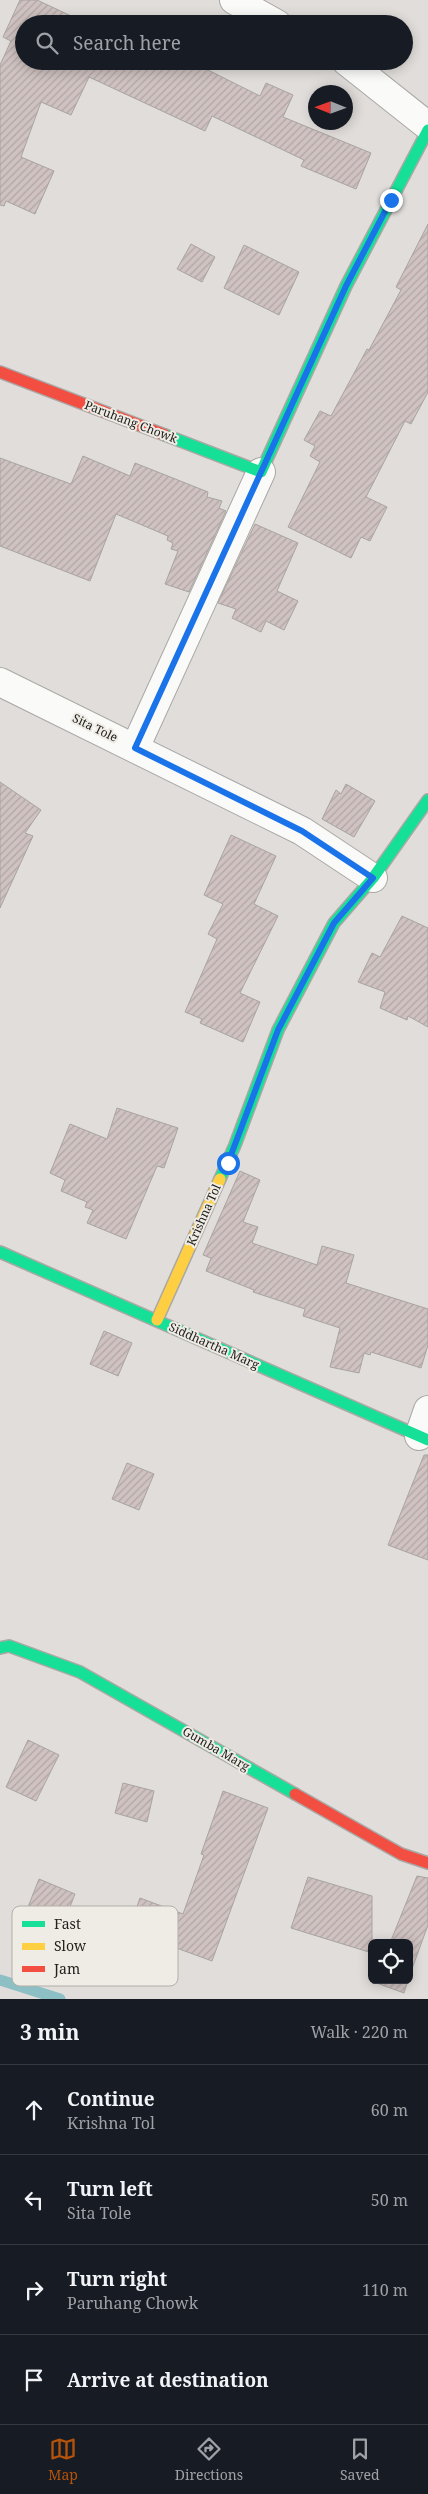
<!DOCTYPE html>
<html lang="en">
<head>
<meta charset="utf-8">
<style>
	:root { --surface:#171b24; --page:#242831; --text:#f1f3f6; --muted:#9ea1a6; --line:#363941; --accent:#b45309 }
	body { margin:0; font-family:"Noto Serif",serif; background:var(--page); color:var(--text) }
	.controls { position:absolute; right:15px; bottom:15px; display:grid; overflow:hidden; border-radius:8px; box-shadow:0 2px 12px #0003 }
	.controls button { width:45px; height:45px; display:grid; place-items:center; padding:0; border:0; border-bottom:1px solid var(--line); background:var(--surface); color:var(--text); font:25px sans-serif }
	.compass { position:absolute; left:308px; top:85px; width:45px; height:45px; border-radius:50%; background:var(--surface); box-shadow:0 2px 12px #0003; rotate:271deg }
	.stop { position:absolute; width:15px; height:15px; margin:-11px; border:4px solid #1a73e8; border-radius:50%; background:#fff }
	.stop.end { background:#1a73e8; border-color:#fff; box-shadow:0 1px 5px #0008 }
	.list { margin:0; padding:0; list-style:none }
	h2 { display:flex; justify-content:space-between; align-items:center; height:65px; margin:0; padding:0 20px; font-size:21px }
	h2 small { font-size:16px; font-weight:400; color:var(--muted) }
	.list li { display:grid; grid-template-columns:32px 1fr auto; gap:15px; align-items:center; box-sizing:border-box; height:90px; padding:0 20px; border-top:1px solid var(--line) }
	.list b { display:block; font-size:19px; white-space:nowrap }
	.list p { margin:0; font-size:16px; white-space:nowrap; color:var(--muted) }
	.list em { font-size:16px; font-style:normal; color:var(--muted) }
	.icon { flex:none; width:28px; height:28px; fill:none; stroke:currentColor; stroke-width:2; stroke-linecap:round; stroke-linejoin:round }
	.map { position:relative; flex:none; width:428px; height:1999px; overflow:hidden }
	.search { position:absolute; background:var(--surface); box-shadow:0 2px 12px #0003; left:15px; right:15px; top:15px; height:55px; display:flex; align-items:center; gap:12px; box-sizing:border-box; padding:0 18px; border-radius:28px; color:var(--muted); font-size:19px }
	.sheet { height:425px; background:var(--surface) }
	nav { display:flex; justify-content:space-around; align-items:center; box-sizing:border-box; height:70px; border-top:1px solid var(--line); background:var(--surface); font-size:14px; color:var(--muted) }
	nav a { display:grid; justify-items:center; gap:2px }
	nav .on { color:var(--accent) }
	.map>svg:first-child { display:block }
	.lines { fill:none; stroke-linecap:round; stroke-linejoin:round }
	.stream { stroke:#8dc0c4; stroke-width:11 }
	.building { fill:url(#building-hatch); stroke:#a7a4a2 }
	.street-casing { stroke:#aaa8a6; stroke-width:30 }
	.fast-casing { stroke:#aaa8a6; stroke-width:14 }
	.slow-casing { stroke:#aaa8a6; stroke-width:14 }
	.jam-casing { stroke:#aaa8a6; stroke-width:14 }
	.street { stroke:#fafaf9; stroke-width:28 }
	.fast { stroke:#16e098; stroke-width:11 }
	.slow { stroke:#ffcf43; stroke-width:11 }
	.jam { stroke:#f24e42; stroke-width:11 }
	.route { stroke:#1a73e8; stroke-width:6 }
	.labels { text-anchor:middle; stroke-width:4; stroke-linejoin:round; paint-order:stroke }
	.street-label { font-size:12px; fill:#22211e; stroke:#efece5 }
	.key { fill:#efece5; stroke:#b2afa9; stroke-width:1 }
	.key-label { font-size:14px; fill:#22211e }
</style>
</head>
<body>
<div class="map">
<svg width="428" height="1999" viewBox="0 0 428 1999">
	<defs>
		<pattern id="building-hatch" width="6" height="6" patternUnits="userSpaceOnUse" patternTransform="scale(1.25)"><rect width="6" height="6" fill="#cfc2c0"/><path d="M-1 1l2-2M0 6l6-6M5 7l2-2" fill="none" stroke="#b1a6a5"/></pattern>
	</defs>
	<rect width="100%" height="100%" fill="#e0ddda"/>
	<g class="lines">
		<!-- stream -->
		<path class="stream" d="M 0,1980 L 60,1999"/>
	</g>
	<!-- building -->
	<path class="building" d="M 20,0 L 37,0 L 84,22 L 24,24 L 24,61 L 190,61 L 260,96 L 266,83 L 293,95 L 283,117 L 371,153 L 356,189 L 301,166 L 304,160 L 212,116 L 205,131 L 89,77 L 71,115 L 41,102 L 21,157 L 54,171 L 35,214 L 6,201 L 4,206 L 0,205 L 0,65 L 11,41 L 3,37 Z
		M 428,224 L 428,392 L 411,424 L 405,421 L 366,497 L 387,507 L 370,541 L 361,537 L 351,558 L 288,527 L 320,462 L 310,456 L 315,446 L 304,440 L 320,411 L 331,416 L 367,349 L 369,350 L 401,290 L 396,287 Z
		M 191,244 L 215,257 L 202,282 L 177,269 Z
		M 244,245 L 299,272 L 279,315 L 224,288 Z
		M 83,456 L 130,476 L 135,463 L 208,492 L 207,497 L 222,501 L 219,508 L 226,511 L 189,592 L 165,584 L 178,551 L 171,549 L 173,543 L 167,540 L 168,536 L 116,514 L 90,581 L 0,546 L 0,458 L 71,484 Z
		M 255,524 L 298,543 L 277,591 L 298,601 L 284,630 L 266,621 L 261,632 L 232,618 L 236,609 L 218,603 Z
		M 0,782 L 41,810 L 25,833 L 33,836 L 0,908 Z
		M 346,784 L 375,801 L 354,837 L 322,819 L 336,790 L 341,794 Z
		M 231,835 L 276,856 L 254,904 L 278,916 L 240,993 L 260,1002 L 243,1042 L 200,1023 L 202,1019 L 185,1012 L 217,939 L 208,934 L 223,904 L 204,895 Z
		M 402,916 L 428,928 L 428,1027 L 408,1016 L 407,1020 L 380,1008 L 385,992 L 358,982 L 372,953 L 380,957 Z
		M 117,1108 L 178,1128 L 164,1168 L 157,1166 L 126,1239 L 87,1223 L 93,1210 L 85,1207 L 87,1202 L 61,1191 L 65,1180 L 50,1173 L 70,1124 L 107,1139 Z
		M 240,1171 L 260,1180 L 243,1222 L 258,1227 L 252,1243 L 317,1265 L 322,1246 L 354,1255 L 346,1283 L 428,1309 L 428,1345 L 421,1368 L 371,1352 L 370,1355 L 364,1353 L 359,1373 L 330,1367 L 340,1328 L 303,1316 L 305,1309 L 253,1292 L 254,1290 L 206,1271 L 211,1258 L 203,1255 Z
		M 104,1331 L 132,1343 L 118,1376 L 90,1364 Z
		M 424,1455 L 428,1455 L 428,1560 L 388,1545 Z
		M 127,1463 L 154,1474 L 139,1510 L 112,1499 Z
		M 28,1740 L 59,1755 L 36,1801 L 6,1787 Z
		M 123,1783 L 154,1791 L 147,1822 L 115,1813 Z
		M 223,1791 L 268,1808 L 212,1961 L 171,1946 L 172,1942 L 130,1926 L 140,1898 L 183,1914 L 204,1855 L 201,1854 Z
		M 417,1876 L 428,1878 L 428,1925 L 409,1977 L 409,1943 L 390,1943 Z
		M 308,1877 L 372,1896 L 372,1953 L 291,1928 Z
		M 39,1879 L 75,1894 L 64,1922 L 28,1907 Z
		M 375,1980 L 408,1980 L 404,1993 L 374,1982 Z"/>
	<g class="lines">
		<!-- street casing -->
		<g class="street-casing">
			<path id="street" d="M 234,0 L 277,24
				M 346,61 L 428,126
				M 0,682 L 302,831 L 373,878
				M 135,748 L 261,472
				M 419,1436 L 428,1410"/>
		</g>
		<!-- fast casing -->
		<g class="fast-casing">
			<path id="fast" d="M 165,435 L 261,472 L 346,286 L 428,130
				M 220,1179 L 235,1145 L 278,1030 L 334,923 L 373,878 L 428,800
				M 0,1252 L 428,1440
				M 0,1648 L 9,1646 L 80,1672 L 295,1794"/>
		</g>
		<!-- slow casing -->
		<g class="slow-casing">
			<path id="slow" d="M 157,1320 L 220,1179"/>
		</g>
		<!-- jam casing -->
		<g class="jam-casing">
			<path id="jam" d="M 0,372 L 165,435
				M 295,1794 L 401,1854 L 428,1863"/>
		</g>
		<!-- street -->
		<use href="#street" class="street"/>
		<!-- fast -->
		<use href="#fast" class="fast"/>
		<!-- slow -->
		<use href="#slow" class="slow"/>
		<!-- jam -->
		<use href="#jam" class="jam"/>
	</g>
	<g class="lines">
		<!-- route -->
		<path class="route" d="M 228,1163 L 278,1030 L 334,923 L 373,878 L 302,831 L 135,748 L 346,286 L 391,200"/>
	</g>
	<g class="labels">
		<!-- street labels -->
		<g class="street-label">
			<text transform="translate(131 422) rotate(21)" y="4">Paruhang Chowk</text>
			<text transform="translate(95 728) rotate(26)" y="4">Sita Tole</text>
			<text transform="translate(204 1215) rotate(-66)" y="4">Krishna Tol</text>
			<text transform="translate(214 1346) rotate(24)" y="4">Siddhartha Marg</text>
			<text transform="translate(216 1749) rotate(30)" y="4">Gumba Marg</text>
		</g>
	</g>
	<!-- legend -->
	<rect x="12" y="1906" width="166" height="80" rx="8" class="key"/>
	<rect x="22" y="1921" width="23" height="6" fill="#16e098"/>
	<rect x="22" y="1943" width="23" height="7" fill="#ffcf43"/>
	<rect x="22" y="1966" width="23" height="6" fill="#f24e42"/>
	<g class="key-label">
		<text x="54" y="1929">Fast</text>
		<text x="54" y="1951">Slow</text>
		<text x="54" y="1974">Jam</text>
	</g>
</svg>
<div class="controls">
<button><svg class="icon" aria-label="locate" viewBox="0 0 24 24"><circle cx="12" cy="12" r="6"/><path d="M12 2v4M12 18v4M2 12h4M18 12h4"/></svg></button>
</div>
<svg class="compass" viewBox="-18 -18 36 36"><path d="M0-13l5 13h-10z" fill="#e53935"/><path d="M0 13l5-13h-10z" fill="#9ea1a6"/></svg>
<div class="stop" style="left:228px;top:1163px"></div>
<div class="stop end" style="left:391px;top:200px"></div>
<div class="search"><svg class="icon" aria-label="search" viewBox="0 0 24 24"><circle cx="10" cy="10" r="6"/><path d="M15 15l6 6"/></svg>Search here</div>
</div>
<section class="sheet">
<h2>3 min<small>Walk · 220 m</small></h2>
<ul class="list">
<li><svg class="icon" aria-label="ahead" viewBox="0 0 24 24"><path d="M12 20V5M6 11l6-6 6 6"/></svg><div><b>Continue</b><p>Krishna Tol</p></div><em>60 m</em></li>
<li><svg class="icon" aria-label="left" viewBox="0 0 24 24"><path d="M17 20v-9H6M10 6l-5 5 5 5"/></svg><div><b>Turn left</b><p>Sita Tole</p></div><em>50 m</em></li>
<li><svg class="icon" aria-label="right" viewBox="0 0 24 24"><path d="M7 20v-9h11M14 6l5 5-5 5"/></svg><div><b>Turn right</b><p>Paruhang Chowk</p></div><em>110 m</em></li>
<li><svg class="icon" aria-label="arrive" viewBox="0 0 24 24"><path d="M6 21V4h12l-3 4 3 4H6"/></svg><div><b>Arrive at destination</b></div></li>
</ul>
</section>
<nav>
<a class="on"><svg class="icon" aria-label="map" viewBox="0 0 24 24"><path d="M3 6l6-2 6 2 6-2v14l-6 2-6-2-6 2zM9 4v14M15 6v14"/></svg>Map</a>
<a><svg class="icon" aria-label="directions" viewBox="0 0 24 24"><path d="M12 3l9 9-9 9-9-9zM9 14v-3h6M13 9l2 2-2 2"/></svg>Directions</a>
<a><svg class="icon" aria-label="saved" viewBox="0 0 24 24"><path d="M7 4h10v16l-5-4-5 4z"/></svg>Saved</a>
</nav>
</body>
</html>
